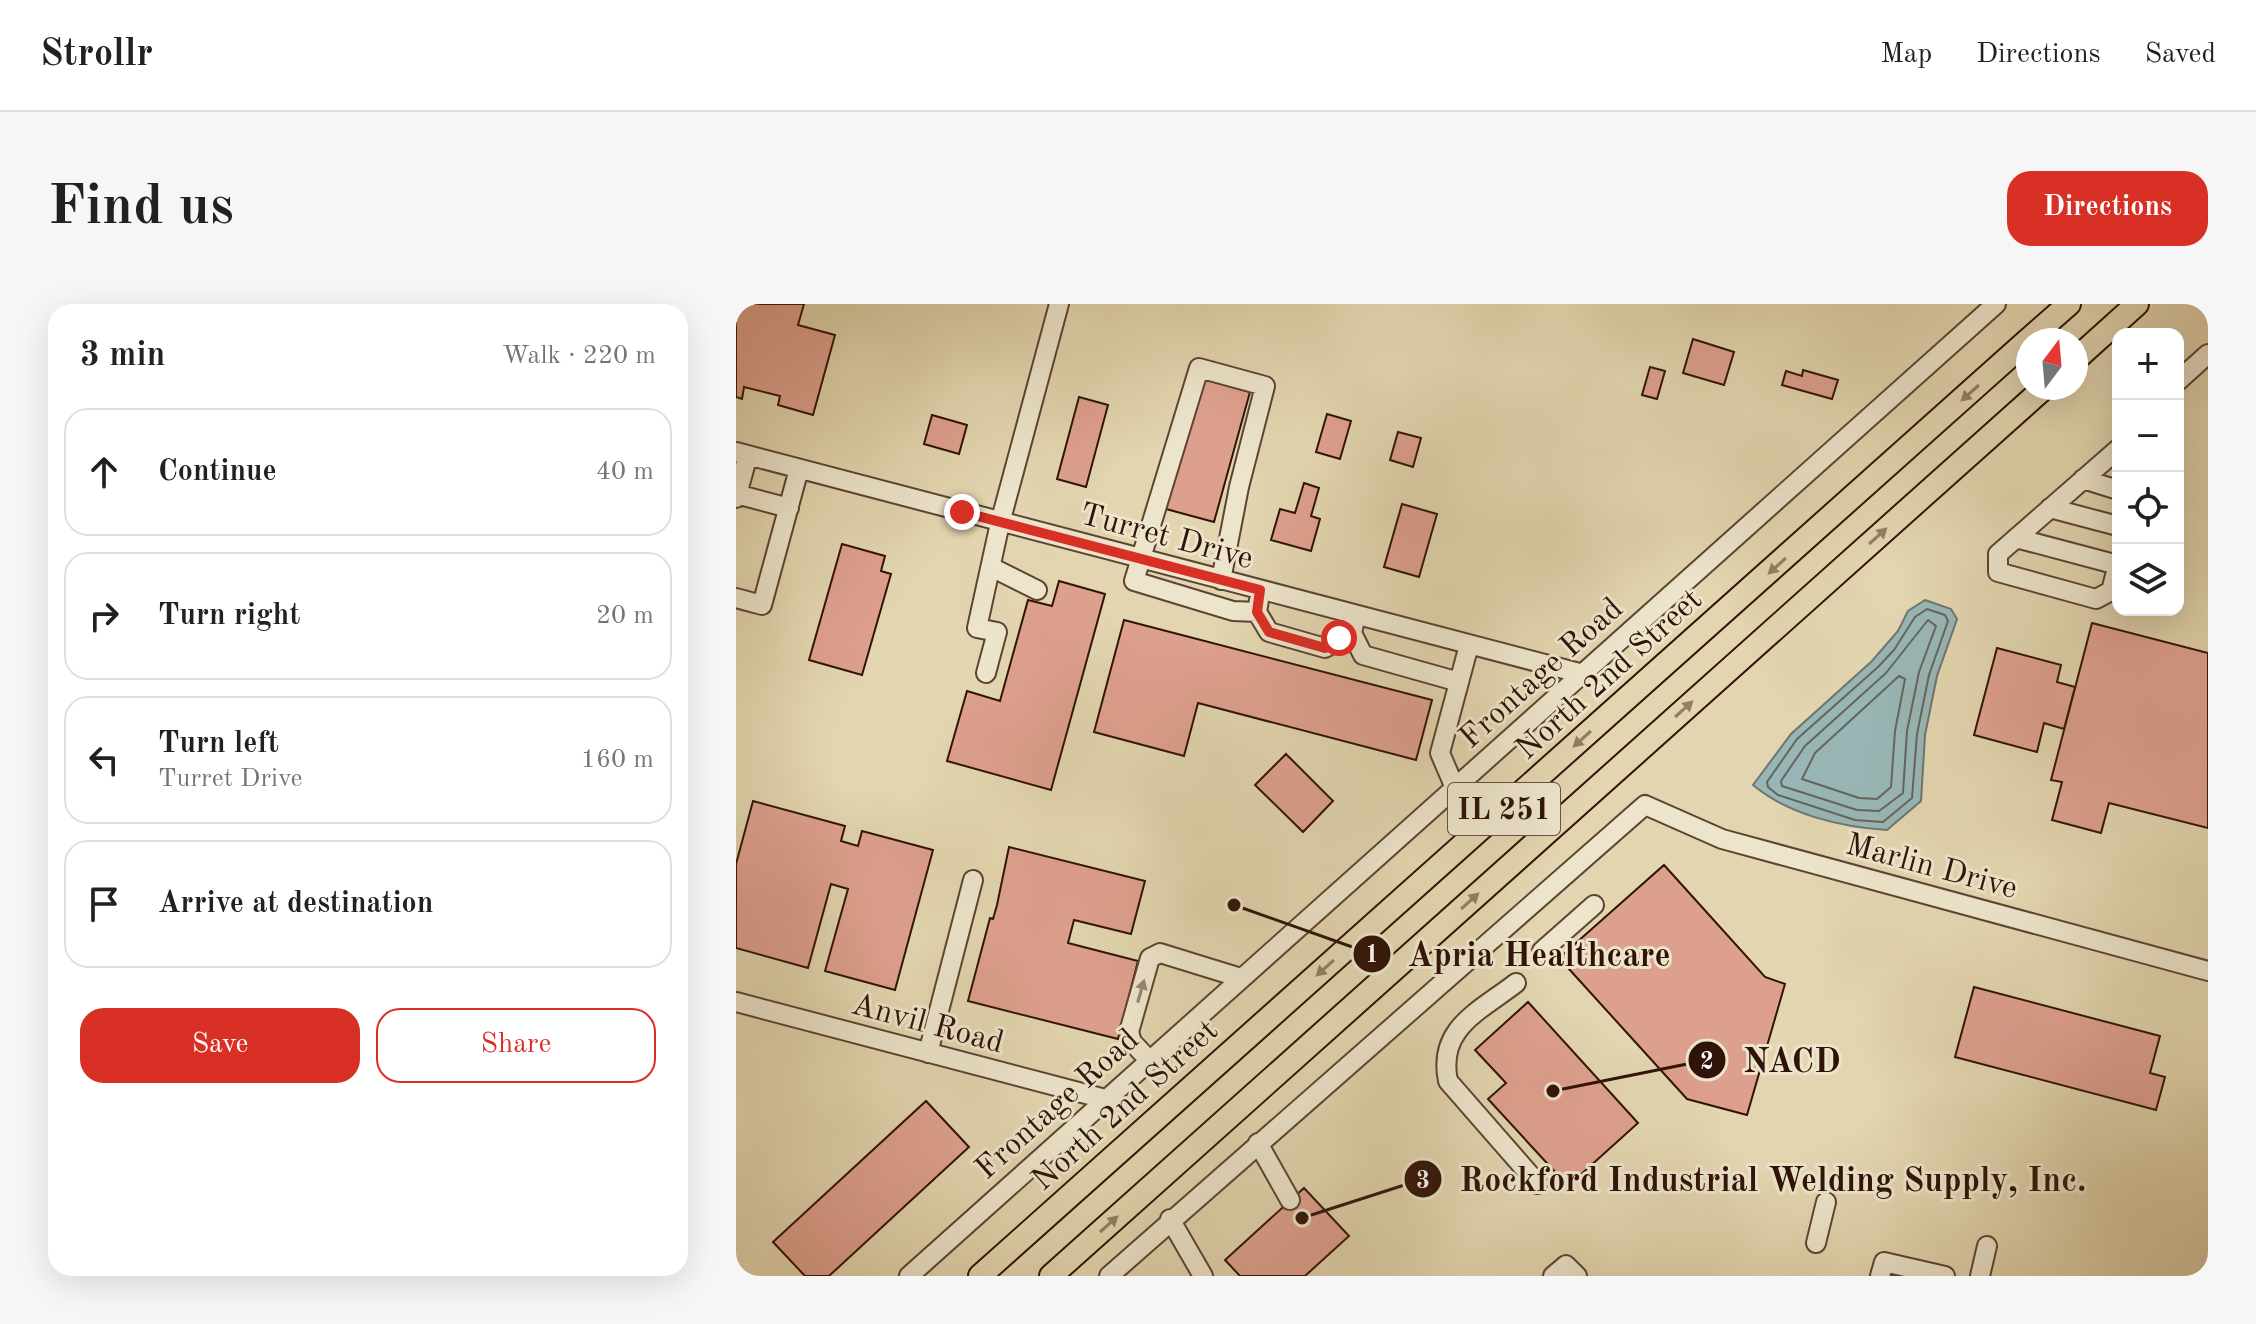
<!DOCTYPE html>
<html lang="en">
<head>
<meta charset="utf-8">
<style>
	:root { --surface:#fff; --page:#f6f6f6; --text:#202124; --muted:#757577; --line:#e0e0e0; --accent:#d93025 }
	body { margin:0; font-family:"Old Standard TT",serif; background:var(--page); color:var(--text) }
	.controls { position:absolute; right:24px; top:24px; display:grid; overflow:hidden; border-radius:16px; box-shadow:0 8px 32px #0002 }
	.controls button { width:72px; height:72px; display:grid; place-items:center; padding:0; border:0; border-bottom:2px solid var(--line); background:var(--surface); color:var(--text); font:40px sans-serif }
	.compass { position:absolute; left:1280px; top:24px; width:72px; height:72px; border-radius:50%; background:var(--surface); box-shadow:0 8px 32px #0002; rotate:16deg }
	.stop { position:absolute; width:24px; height:24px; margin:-18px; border:6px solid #d93025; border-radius:50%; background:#fff }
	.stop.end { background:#d93025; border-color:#fff; box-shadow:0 2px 8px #0008 }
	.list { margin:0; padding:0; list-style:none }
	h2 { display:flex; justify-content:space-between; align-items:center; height:104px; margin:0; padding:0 32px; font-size:34px }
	h2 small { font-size:26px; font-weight:400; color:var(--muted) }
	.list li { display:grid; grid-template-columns:52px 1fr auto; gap:24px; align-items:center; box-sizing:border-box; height:128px; margin:0 16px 16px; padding:0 16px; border:2px solid var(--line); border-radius:24px }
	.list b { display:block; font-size:30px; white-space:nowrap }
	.list p { margin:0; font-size:26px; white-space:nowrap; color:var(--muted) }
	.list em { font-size:26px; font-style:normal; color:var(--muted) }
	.actions { display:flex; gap:16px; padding:24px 32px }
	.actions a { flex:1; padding:18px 0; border:2px solid var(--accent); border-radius:24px; text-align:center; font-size:28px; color:var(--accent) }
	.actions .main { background:var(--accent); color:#fff }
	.icon { flex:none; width:44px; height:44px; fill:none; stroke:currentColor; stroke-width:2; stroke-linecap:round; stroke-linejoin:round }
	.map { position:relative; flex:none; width:1472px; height:972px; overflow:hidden; border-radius:24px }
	header { display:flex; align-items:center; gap:48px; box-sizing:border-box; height:112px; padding:0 40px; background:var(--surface); border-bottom:2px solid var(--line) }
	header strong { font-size:38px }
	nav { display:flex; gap:44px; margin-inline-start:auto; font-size:28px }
	.intro { display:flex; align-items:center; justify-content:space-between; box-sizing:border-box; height:192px; padding:0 48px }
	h1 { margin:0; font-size:56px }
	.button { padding:20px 36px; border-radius:24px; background:var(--accent); color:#fff; font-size:28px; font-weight:700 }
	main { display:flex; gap:48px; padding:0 48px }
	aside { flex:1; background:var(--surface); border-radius:24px; box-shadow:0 8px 32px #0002 }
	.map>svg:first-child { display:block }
	.water { fill:#98b6b5; stroke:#6e7570; stroke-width:2 }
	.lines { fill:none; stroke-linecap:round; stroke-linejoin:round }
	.shore { stroke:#64645e; stroke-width:2 }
	.building { fill:#dea08e; stroke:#301308; stroke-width:2 }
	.minor-casing { stroke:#5c4432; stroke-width:22 }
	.major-casing { stroke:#301308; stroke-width:26 }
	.minor { stroke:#ece4cb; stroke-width:18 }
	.major { stroke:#e2d5af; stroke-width:22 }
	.oneway { fill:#927e64 }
	.oneway2 { fill:#978673 }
	.route { stroke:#d93025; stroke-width:10 }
	.labels { text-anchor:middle; stroke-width:6; stroke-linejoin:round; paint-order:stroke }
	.shield { fill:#ece4cb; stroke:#685242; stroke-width:2 }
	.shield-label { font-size:30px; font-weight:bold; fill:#301308 }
	.street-label { font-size:32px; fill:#301308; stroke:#ece4cb }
	.leader { fill:none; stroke:#301308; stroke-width:3 }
	.callout-dot { fill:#301308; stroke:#ece4cb; stroke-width:3 }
	.mark-label { font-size:24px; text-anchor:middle; font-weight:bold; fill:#fff }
	.callout-label { font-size:34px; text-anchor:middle; font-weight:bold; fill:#301308; stroke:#ece4cb; stroke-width:6; stroke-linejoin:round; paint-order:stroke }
</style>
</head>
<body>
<header>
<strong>Strollr</strong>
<nav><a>Map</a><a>Directions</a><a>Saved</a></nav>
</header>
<div class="intro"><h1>Find us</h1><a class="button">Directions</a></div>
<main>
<aside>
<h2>3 min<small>Walk · 220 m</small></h2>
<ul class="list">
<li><svg class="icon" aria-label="ahead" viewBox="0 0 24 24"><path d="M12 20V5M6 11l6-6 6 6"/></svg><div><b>Continue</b></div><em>40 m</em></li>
<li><svg class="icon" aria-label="right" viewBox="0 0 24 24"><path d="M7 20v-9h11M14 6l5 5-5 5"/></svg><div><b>Turn right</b></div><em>20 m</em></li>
<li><svg class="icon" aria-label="left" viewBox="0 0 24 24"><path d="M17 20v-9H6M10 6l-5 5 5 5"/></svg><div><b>Turn left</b><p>Turret Drive</p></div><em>160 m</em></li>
<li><svg class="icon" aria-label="arrive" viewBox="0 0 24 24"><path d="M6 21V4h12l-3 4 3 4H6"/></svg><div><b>Arrive at destination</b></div></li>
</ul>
<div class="actions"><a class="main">Save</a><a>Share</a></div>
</aside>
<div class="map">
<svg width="1472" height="972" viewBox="0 0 1472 972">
	<rect width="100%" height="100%" fill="#e2d5af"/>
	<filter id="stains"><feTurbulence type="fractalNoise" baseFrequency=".0025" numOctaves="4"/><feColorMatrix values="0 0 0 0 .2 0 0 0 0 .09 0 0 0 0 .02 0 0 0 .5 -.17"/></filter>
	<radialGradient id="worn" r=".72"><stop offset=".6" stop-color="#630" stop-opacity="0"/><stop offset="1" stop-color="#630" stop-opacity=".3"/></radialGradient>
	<!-- water -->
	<path class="water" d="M 1189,296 L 1215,305 L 1221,315 L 1201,372 L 1189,431 L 1185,497 L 1151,526 C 1105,523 1053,511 1017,481 L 1055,430 L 1136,357 L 1162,327 L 1172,307 Z"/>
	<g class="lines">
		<!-- shore -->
		<path class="shore" d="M 1191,305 L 1209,311 L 1212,317 L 1193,371 L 1181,430 L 1176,494 L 1147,518 L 1119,516 L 1042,491 L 1032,483 L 1031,478 L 1061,435 L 1142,363 L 1158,346 L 1179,313 Z
			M 1192,316 L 1200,322 L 1183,368 L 1171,427 L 1167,489 L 1143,507 L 1121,506 L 1046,482 L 1045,477 L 1069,442 L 1150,369 Z
			M 1163,372 L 1169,375 L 1159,427 L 1155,483 L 1141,495 L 1123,494 L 1066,475 L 1079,449 Z"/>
	</g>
	<!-- building -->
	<path class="building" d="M 0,0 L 68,0 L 62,21 L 99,31 L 77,111 L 42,101 L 44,92 L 8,83 L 6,95 L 0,93 Z
		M 957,35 L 998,48 L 988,81 L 947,69 Z
		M 914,63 L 929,67 L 921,95 L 906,91 Z
		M 1067,66 L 1102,76 L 1096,95 L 1046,81 L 1050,67 L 1066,72 Z
		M 467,75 L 514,88 L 478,218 L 430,205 Z
		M 343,93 L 372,101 L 350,183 L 321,175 Z
		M 591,110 L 615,117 L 604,155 L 580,148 Z
		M 196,111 L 231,121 L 223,150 L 188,140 Z
		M 662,128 L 685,134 L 677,163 L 654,156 Z
		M 568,179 L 583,184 L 575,212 L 584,215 L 575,247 L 535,236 L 544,205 L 559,209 Z
		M 666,200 L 701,210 L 683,273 L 648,263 Z
		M 106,240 L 149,252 L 145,267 L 155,270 L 126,371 L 73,356 Z
		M 323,277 L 369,290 L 315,486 L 211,457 L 231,387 L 264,397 L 292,296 L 316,302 Z
		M 388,316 L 696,396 L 680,456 L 462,399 L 448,452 L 358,428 Z
		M 1356,319 L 1472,349 L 1472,524 L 1373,499 L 1365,529 L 1316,516 L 1326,478 L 1315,476 Z
		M 1261,344 L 1325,361 L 1321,378 L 1339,383 L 1328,425 L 1308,419 L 1301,448 L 1238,431 Z
		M 550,450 L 597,497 L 567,528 L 519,481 Z
		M 17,497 L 109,522 L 105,537 L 122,542 L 126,527 L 197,546 L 159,686 L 89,667 L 112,585 L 95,580 L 72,664 L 0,644 L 0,560 Z
		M 273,543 L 409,577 L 395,630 L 338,616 L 332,639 L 402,657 L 382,735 L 232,697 L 254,614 L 257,615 L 261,601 Z
		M 928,561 L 1029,673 L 1049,680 L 1011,811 L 951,795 L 823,654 Z
		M 1238,683 L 1424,732 L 1414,769 L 1429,773 L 1420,806 L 1219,753 Z
		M 792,698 L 902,819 L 832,882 L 752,795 L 770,779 L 739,746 Z
		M 190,797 L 233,843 L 93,972 L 69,972 L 37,938 Z
		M 568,884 L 613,932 L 569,972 L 504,972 L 489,956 Z"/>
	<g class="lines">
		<!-- minor casing -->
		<g class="minor-casing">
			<path id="minor" d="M 1442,77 L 1472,50
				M 1382,145 L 1262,250 L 1262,268 L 1360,295 L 1375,287 L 1382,260
				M 0,148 L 847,370
				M 1347,175 L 1382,186
				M 0,190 L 53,204
				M 0,194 L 12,151
				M 1314,204 L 1382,222
				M 1280,234 L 1382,261
				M 255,263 L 301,286
				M 485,276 L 503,183 L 529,82 L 463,64 L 398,277 L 497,307 L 521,308
				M 0,294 L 26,301 L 63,165
				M 523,296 L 521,308 L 533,328 L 589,344 L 616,329
				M 620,311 L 616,329 L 627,351 L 723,378
				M 250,369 L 261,328 L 241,324 L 264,219 L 323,0
				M 719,484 L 704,449 L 733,341
				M 806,647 L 858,601
				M 780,679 C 744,707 701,724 712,777 L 802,880
				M 0,698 L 369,795
				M 192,749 L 237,576
				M 413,756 L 396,738 L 393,728 L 414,654 L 424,649 L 505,674
				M 522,839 L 554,896
				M 434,915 L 467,972
				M 1080,939 L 1090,898
				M 173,972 L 1260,0
				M 373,972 L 909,501 L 986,535 L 1472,667
				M 817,972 L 830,961 L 841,972
				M 1144,972 L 1148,958 L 1209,972
				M 1244,972 L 1251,942"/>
		</g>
		<!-- major casing -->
		<g class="major-casing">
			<path id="major" d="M 1292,36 L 1333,0
				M 1340,55 L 1401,0
				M 244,972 L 1292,36
				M 315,972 L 1308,84"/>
		</g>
		<!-- minor -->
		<use href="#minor" class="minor"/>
		<!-- major -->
		<use href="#major" class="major"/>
	</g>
	<!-- one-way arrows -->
	<defs><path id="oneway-solid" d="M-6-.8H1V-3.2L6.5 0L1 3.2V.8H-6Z" transform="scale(2)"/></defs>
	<g class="oneway">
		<use href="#oneway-solid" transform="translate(1234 89) rotate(138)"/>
		<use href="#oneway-solid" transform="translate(1142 232) rotate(-42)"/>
		<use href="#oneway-solid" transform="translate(1041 262) rotate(138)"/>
		<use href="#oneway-solid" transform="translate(948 405) rotate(-42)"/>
		<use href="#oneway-solid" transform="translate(846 435) rotate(138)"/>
		<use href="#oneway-solid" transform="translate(734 597) rotate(-42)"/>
		<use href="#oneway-solid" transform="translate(589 664) rotate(138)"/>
		<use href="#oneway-solid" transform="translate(373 920) rotate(-42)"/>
	</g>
	<use class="oneway2" href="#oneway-solid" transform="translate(405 687) rotate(-74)"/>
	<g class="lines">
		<!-- route -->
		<path class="route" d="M 226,208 L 524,286 L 521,308 L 533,328 L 589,344 L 603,334"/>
	</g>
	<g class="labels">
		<!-- shield labels -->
		<rect class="shield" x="712" y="479" width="112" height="52" rx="6"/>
		<g class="shield-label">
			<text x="768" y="515">IL 251</text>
		</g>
		<!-- street labels -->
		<g class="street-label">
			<text transform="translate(431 231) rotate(15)" y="11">Turret Drive</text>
			<text transform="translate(804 368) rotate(-42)" y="11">Frontage Road</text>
			<text transform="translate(872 369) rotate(-42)" y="11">North 2nd Street</text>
			<text transform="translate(1196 561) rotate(15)" y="11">Marlin Drive</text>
			<text transform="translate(192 718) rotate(15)" y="11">Anvil Road</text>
			<text transform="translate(320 799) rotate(-42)" y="11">Frontage Road</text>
			<text transform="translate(388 800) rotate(-42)" y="11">North 2nd Street</text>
		</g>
	</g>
	<!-- callouts -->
	<path class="leader" d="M498 601L636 650M817 787L971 756M566 914L687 875"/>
	<g class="callout-dot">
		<circle cx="498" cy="601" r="8"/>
		<circle cx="817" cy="787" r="8"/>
		<circle cx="566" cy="914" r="8"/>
		<circle cx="636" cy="650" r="20"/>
		<circle cx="971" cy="756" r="20"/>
		<circle cx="687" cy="875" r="20"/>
	</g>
	<g class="mark-label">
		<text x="636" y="658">1</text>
		<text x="971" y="765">2</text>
		<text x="687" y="884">3</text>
	</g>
	<g class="callout-label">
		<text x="803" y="662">Apria Healthcare</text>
		<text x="1056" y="768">NACD</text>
		<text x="1037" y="887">Rockford Industrial Welding Supply, Inc.</text>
	</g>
	<rect width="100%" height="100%" filter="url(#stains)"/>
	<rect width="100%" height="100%" fill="url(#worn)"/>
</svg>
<div class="controls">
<button>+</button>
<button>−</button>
<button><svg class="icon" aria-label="locate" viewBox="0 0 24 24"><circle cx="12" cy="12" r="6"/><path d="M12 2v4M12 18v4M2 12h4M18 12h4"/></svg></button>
<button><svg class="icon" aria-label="layers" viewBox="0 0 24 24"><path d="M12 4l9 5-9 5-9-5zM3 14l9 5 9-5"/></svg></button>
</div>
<svg class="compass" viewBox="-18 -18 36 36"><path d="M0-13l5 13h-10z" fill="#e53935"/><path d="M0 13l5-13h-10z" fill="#757577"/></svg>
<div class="stop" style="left:603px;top:334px"></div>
<div class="stop end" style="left:226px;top:208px"></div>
</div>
</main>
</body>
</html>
